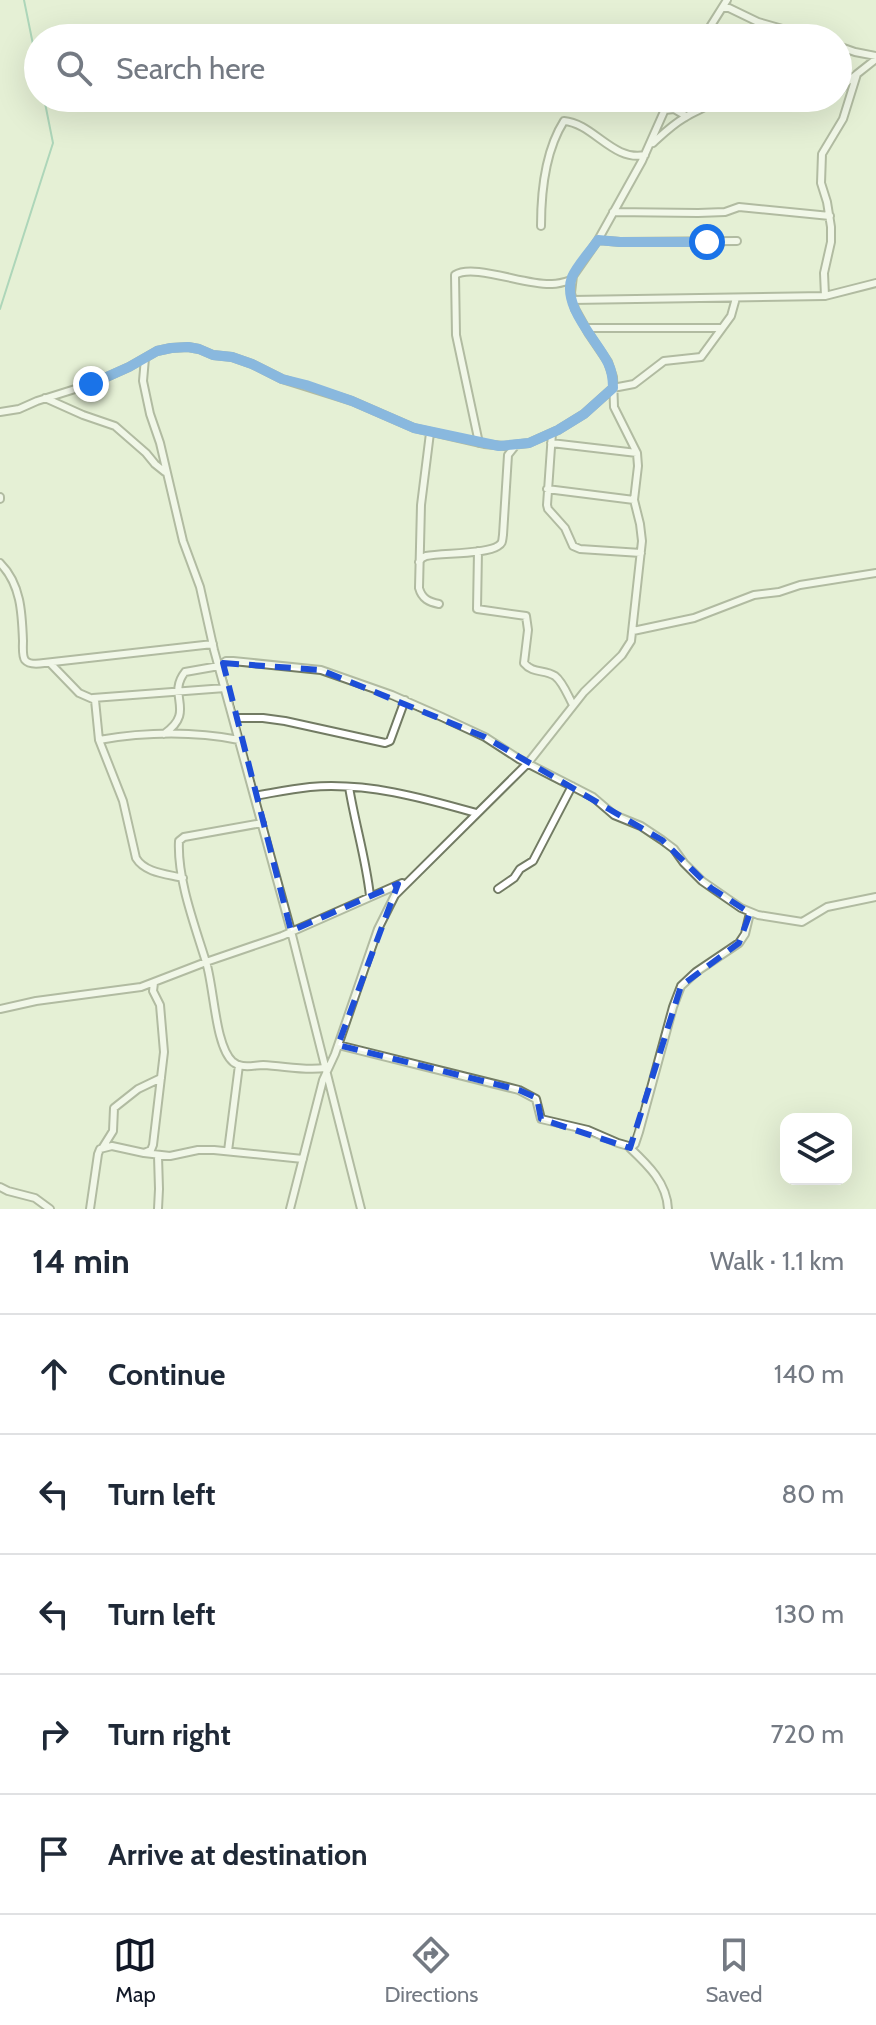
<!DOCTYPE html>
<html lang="en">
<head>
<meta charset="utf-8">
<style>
	:root { --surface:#fff; --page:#f6f6f7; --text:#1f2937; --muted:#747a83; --line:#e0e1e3; --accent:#111827 }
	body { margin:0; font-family:Cabin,sans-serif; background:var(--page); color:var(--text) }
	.controls { position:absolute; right:24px; bottom:24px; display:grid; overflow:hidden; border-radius:16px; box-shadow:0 8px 32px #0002 }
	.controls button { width:72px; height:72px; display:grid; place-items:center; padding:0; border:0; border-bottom:2px solid var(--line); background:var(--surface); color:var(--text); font:40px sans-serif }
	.stop { position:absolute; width:24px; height:24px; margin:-18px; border:6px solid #1a73e8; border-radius:50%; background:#fff }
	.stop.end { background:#1a73e8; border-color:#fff; box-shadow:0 2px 8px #0008 }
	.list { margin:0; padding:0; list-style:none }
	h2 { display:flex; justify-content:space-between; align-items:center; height:104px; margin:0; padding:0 32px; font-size:34px }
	h2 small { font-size:26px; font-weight:400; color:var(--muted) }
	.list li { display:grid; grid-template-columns:52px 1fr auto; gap:24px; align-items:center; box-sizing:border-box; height:120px; padding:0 32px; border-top:2px solid var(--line) }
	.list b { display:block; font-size:30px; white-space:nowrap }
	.list em { font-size:26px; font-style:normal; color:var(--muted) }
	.icon { flex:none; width:44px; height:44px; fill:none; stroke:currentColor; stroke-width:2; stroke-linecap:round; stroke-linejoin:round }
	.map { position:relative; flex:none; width:876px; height:1209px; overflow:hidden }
	.search { position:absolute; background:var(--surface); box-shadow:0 8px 32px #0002; left:24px; right:24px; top:24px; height:88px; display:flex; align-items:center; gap:20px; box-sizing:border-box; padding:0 28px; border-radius:44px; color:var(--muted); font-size:30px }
	.sheet { height:704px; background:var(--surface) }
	nav { display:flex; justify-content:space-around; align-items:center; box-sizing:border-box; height:112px; border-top:2px solid var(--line); background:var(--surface); font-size:22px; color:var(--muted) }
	nav a { display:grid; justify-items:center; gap:4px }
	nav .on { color:var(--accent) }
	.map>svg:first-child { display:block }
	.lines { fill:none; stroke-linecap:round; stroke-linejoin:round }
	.stream { stroke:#69b597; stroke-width:2 }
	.minor-casing { stroke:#727b63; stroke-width:10 }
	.minor { stroke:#fff; stroke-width:6 }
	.route { stroke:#1a73e8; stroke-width:10 }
	.marked { fill:none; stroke:#1d4ed8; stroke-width:6; stroke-dasharray:16 10; stroke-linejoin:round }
</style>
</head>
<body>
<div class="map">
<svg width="876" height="1209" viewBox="0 0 876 1209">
	<rect width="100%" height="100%" fill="#e5f0d5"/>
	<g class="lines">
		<!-- stream -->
		<path class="stream" d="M 24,0 L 38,69
			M 0,309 L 53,143 L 44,98"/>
		<!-- minor casing -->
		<g class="minor-casing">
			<path id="minor" d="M 722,8 L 729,8 L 758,22 L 814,38
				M 699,38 L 710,27 L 727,0
				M 838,46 L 855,52 L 876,56
				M 838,93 L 846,83 L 857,74
				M 743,98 L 753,99 L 761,98
				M 814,98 L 827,100 L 832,98
				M 665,110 L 674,109 L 686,116
				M 653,143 C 663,134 672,125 684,118 C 696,110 707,108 718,98
				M 613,212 L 698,213 L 725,212 L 739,207 L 830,216
				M 541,226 C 541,192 545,151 564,121 C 593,123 613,162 645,155
				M 598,240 L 620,242 L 737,241
				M 825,296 L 824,273 L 831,242 L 831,227 L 827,202 L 821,183 L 822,154 L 843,119 L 857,74 L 876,59
				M 572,300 L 825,296 L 876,283
				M 586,328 L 721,328
				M 145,358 L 143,381 L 150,414 L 160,443 L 183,541 L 200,587 L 214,650 L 291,931 L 361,1209
				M 45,398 L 83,415 L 115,426 L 146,453 L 155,464 L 165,472
				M 0,412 L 19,409 L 37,401 L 91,384 L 129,367 L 157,351 L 171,348 L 188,347 L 199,349 L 213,355 L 232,357 L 252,364 L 282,379 L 352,401 L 414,428 L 484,444 L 504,446 L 529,443 L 558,430 L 584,414 L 613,388 L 634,384 L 664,361 L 701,357 L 731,316 L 736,298
				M 430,433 L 421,505 L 419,588 C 422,599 429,602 439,604
				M 552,433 L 547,505 L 548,509 L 565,528 L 573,546 L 580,549 L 641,553
				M 479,443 L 456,335 L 455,275 C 473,263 527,286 552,284 C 558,284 565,282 571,280
				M 551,443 L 637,453
				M 547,489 L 634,500
				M 0,497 L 0,499
				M 478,551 L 477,609 L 526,616 L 528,630 L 524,663 C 533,674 544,669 555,676 C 563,682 568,696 573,705
				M 419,562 L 422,558 L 426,556 C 443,553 487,554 498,546 C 503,543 502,541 503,535 L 508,455 L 516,445
				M 0,563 C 21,584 22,613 23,641 C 23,646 22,656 25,660 C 29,665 38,664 44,663 L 213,644
				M 633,631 L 694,618 L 754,595 L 779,592 L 800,585 L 876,573
				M 50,663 L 79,693 L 95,700 L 99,740 L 123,801 L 136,858 C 145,873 167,874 183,878
				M 93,698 L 225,688
				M 233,718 L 263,718 L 285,721 L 385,743 L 390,741 L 405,700
				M 164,734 C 197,711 166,696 185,672 L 219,666 L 226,661 L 233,661 L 321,670 L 392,695 L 442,717 L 485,737 L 519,759 L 593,797 L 614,815 L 641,826 L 662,840 L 674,849 L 684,863 L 702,881 L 741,908 L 758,915 L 802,922 L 827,907 L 876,897
				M 99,740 C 145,732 193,731 239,740
				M 349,787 C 355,824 366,859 370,896
				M 254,796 C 272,793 291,789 310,787 C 367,782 423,798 476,813
				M 262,823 L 184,837 L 179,841 C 177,879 195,926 206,962 C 214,986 215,1047 233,1062 C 235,1063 237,1065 239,1065 C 246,1068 256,1065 263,1065 C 285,1066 304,1071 325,1068
				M 498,889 L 514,878 L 520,869 L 533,861 L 572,786
				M 0,1009 L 36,1001 L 141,987 L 206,962 L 282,936 L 402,883
				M 338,1045 L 519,1090 L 536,1099 L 541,1119 L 588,1130 L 618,1143 L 632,1147 L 635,1144 L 639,1132 L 673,1007 L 681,986 L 696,972 L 739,943 L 745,934 L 750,913
				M 103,1147 L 113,1131 L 114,1108 L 138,1089 L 161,1078
				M 630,1148 C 648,1165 667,1183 668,1209
				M 228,1151 L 239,1065
				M 144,1153 L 170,1156 L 198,1150 L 214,1150 L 303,1159
				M 0,1187 L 8,1191 L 35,1198 L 50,1209
				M 90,1209 L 98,1154 L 100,1149 L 112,1146 L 144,1153 L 151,1150 L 153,1145 L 164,1052 L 160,1005 L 153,991 L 154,983
				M 158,1209 L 159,1189 L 158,1156
				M 290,1209 L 323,1080 L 335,1054 L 378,929 L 395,895 L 528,763 L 584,692 L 622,655 L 631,641 L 642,541 L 640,524 L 634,500 L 638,466 L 637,453 L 614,407 L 613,377 L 608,362 L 589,334 L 575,309 L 571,293 L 573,276 L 598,240 L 642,161 L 670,98"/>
		</g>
		<!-- minor -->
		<use href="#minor" class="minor"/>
	</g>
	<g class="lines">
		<!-- route -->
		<path class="route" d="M 91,384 L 129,367 L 157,351 L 171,348 L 188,347 L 199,349 L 213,355 L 232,357 L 252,364 L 282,379 L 306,385 L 352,401 L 414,428 L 499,446 L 529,443 L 558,430 L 584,414 L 613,388 C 613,380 612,371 608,363 C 597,340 561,306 572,277 C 578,264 590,252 598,240 L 620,242 L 707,242"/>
	</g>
	<!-- marked area -->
	<path d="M0 0H876V1209H0ZM 223,663 L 321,670 L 485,737 L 662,840 L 711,888 L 750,913 L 739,943 L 681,986 L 630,1148 L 541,1119 L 537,1098 L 519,1090 L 338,1045 L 398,884 L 291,931 Z" fill="#e5f0d5" fill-opacity=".55" fill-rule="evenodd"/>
	<path class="marked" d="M 223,663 L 321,670 L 485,737 L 662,840 L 711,888 L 750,913 L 739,943 L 681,986 L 630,1148 L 541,1119 L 537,1098 L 519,1090 L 338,1045 L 398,884 L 291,931 Z"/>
</svg>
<div class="controls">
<button><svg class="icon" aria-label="layers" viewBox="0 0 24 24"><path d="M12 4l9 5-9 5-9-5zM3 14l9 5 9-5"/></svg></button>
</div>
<div class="stop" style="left:707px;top:242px"></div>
<div class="stop end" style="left:91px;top:384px"></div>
<div class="search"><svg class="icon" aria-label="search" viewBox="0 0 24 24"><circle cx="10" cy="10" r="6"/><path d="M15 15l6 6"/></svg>Search here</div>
</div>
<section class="sheet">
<h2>14 min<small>Walk · 1.1 km</small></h2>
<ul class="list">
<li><svg class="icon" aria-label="ahead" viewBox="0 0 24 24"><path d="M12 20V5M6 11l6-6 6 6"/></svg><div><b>Continue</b></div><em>140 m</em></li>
<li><svg class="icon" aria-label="left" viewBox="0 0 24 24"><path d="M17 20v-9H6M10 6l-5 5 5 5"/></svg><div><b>Turn left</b></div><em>80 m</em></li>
<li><svg class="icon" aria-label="left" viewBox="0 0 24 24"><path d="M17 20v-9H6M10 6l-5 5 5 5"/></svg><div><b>Turn left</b></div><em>130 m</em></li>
<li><svg class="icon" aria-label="right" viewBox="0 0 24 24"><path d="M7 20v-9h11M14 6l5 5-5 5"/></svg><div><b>Turn right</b></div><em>720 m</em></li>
<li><svg class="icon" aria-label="arrive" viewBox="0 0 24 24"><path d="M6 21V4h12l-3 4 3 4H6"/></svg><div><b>Arrive at destination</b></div></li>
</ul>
</section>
<nav>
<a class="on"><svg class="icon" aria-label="map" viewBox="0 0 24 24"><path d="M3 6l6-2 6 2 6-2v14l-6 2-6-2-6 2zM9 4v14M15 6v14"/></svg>Map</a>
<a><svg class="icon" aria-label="directions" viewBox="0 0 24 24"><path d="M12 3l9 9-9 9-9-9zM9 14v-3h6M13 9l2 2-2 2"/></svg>Directions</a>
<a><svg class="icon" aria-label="saved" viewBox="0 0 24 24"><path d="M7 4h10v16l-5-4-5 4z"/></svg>Saved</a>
</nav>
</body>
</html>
